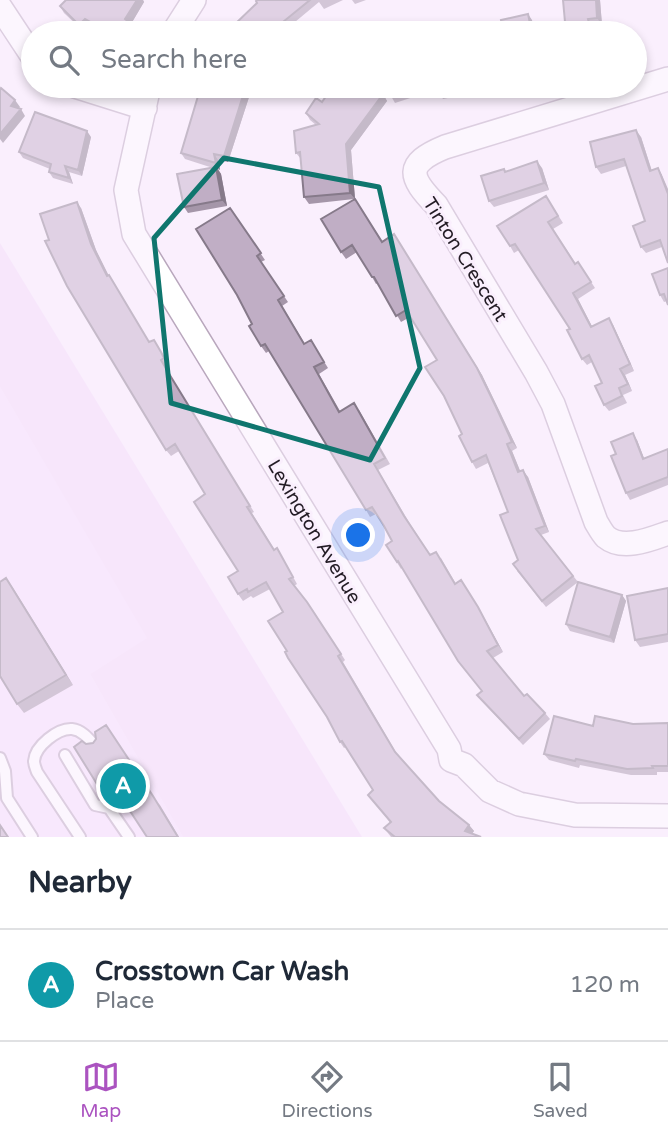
<!DOCTYPE html>
<html lang="en">
<head>
<meta charset="utf-8">
<style>
	:root { --surface:#fff; --page:#f6f6f7; --text:#1f2937; --muted:#747a83; --line:#e0e1e3; --accent:#ab53c0 }
	body { margin:0; font-family:"Varela Round",sans-serif; background:var(--page); color:var(--text) }
	.you { position:absolute; left:359px; top:536px; width:24px; height:24px; margin:-18px; border:5px solid #fff; border-radius:50%; background:#1a73e8; box-shadow:0 0 0 10px #1a73e833 }
	.badge { display:grid; place-items:center; width:46px; height:46px; border-radius:50%; background:var(--accent); color:#fff; font-size:23px; font-weight:700 }
	.pin { position:absolute; translate:-50% -50%; border:4px solid #fff; box-shadow:0 2px 7px #0006 }
	.list { margin:0; padding:0; list-style:none }
	h2 { display:flex; justify-content:space-between; align-items:center; height:91px; margin:0; padding:0 28px; font-size:30px }
	h2 small { font-size:23px; font-weight:400; color:var(--muted) }
	.list li { display:grid; grid-template-columns:46px 1fr auto; gap:21px; align-items:center; box-sizing:border-box; height:112px; padding:0 28px; border-top:2px solid var(--line) }
	.list b { display:block; font-size:26px; white-space:nowrap }
	.list p { margin:0; font-size:23px; white-space:nowrap; color:var(--muted) }
	.list em { font-size:23px; font-style:normal; color:var(--muted) }
	.icon { flex:none; width:38px; height:38px; fill:none; stroke:currentColor; stroke-width:2; stroke-linecap:round; stroke-linejoin:round }
	.map { position:relative; flex:none; width:668px; height:837px; overflow:hidden }
	.search { position:absolute; background:var(--surface); box-shadow:0 4px 10px #0003; left:21px; right:21px; top:21px; height:77px; display:flex; align-items:center; gap:18px; box-sizing:border-box; padding:0 24px; border-radius:38px; color:var(--muted); font-size:26px }
	.sheet { height:203px; background:var(--surface) }
	nav { display:flex; justify-content:space-around; align-items:center; box-sizing:border-box; height:98px; border-top:2px solid var(--line); background:var(--surface); font-size:19px; color:var(--muted) }
	nav a { display:grid; justify-items:center; gap:4px }
	nav .on { color:var(--accent) }
	.map>svg:first-child { display:block }
	.built { fill:#f7dffd }
	.green { fill:#f3dcf9 }
	.lines { fill:none; stroke-linecap:round; stroke-linejoin:round }
	.lane-casing { stroke:#b9a7bd; stroke-width:14 }
	.street-casing { stroke:#b9a7bd; stroke-width:26 }
	.lane { stroke:#fff; stroke-width:10 }
	.street { stroke:#fff; stroke-width:23 }
	.wall { fill:#a596a9 }
	.shaded-wall { fill:#867a8a }
	.building { fill:#c0aec5; stroke:#867a8a; stroke-width:2 }
	.marked { fill:none; stroke:#0f766e; stroke-width:5; stroke-linejoin:round }
	.labels { text-anchor:middle; stroke-width:6; stroke-linejoin:round; paint-order:stroke }
	.street-label { font-size:19px; fill:#231c25; stroke:#faeffd }
</style>
</head>
<body>
<div class="map">
<svg width="668" height="837" viewBox="0 0 668 837">
	<rect width="100%" height="100%" fill="#faeffd"/>
	<!-- built -->
	<path class="built" d="M 0,387 L 148,638 L 90,674 L 183,837 L 0,837 Z"/>
	<!-- green -->
	<path class="green" d="M 0,243 L 362,837 L 183,837 L 90,674 L 147,638 L 0,387 Z"/>
	<g class="lines">
		<!-- lane casing -->
		<g class="lane-casing">
			<path id="lane" d="M 65,755 L 95,805 L 109,808 L 129,837
				M 0,758 L 5,771 L 7,798 L 32,837
				M 112,812 L 118,791
				M 80,837 L 37,772 C 36,769 34,765 34,761 C 35,746 58,728 72,729 C 82,730 89,739 95,746"/>
		</g>
		<!-- street casing -->
		<g class="street-casing">
			<path id="street" d="M 0,7 L 33,57
				M 173,33 L 194,0
				M 668,79 L 445,147 C 404,164 409,177 436,205 L 536,372 L 553,404 L 596,522 C 599,527 602,533 606,537 C 623,551 651,539 668,533
				M 75,86 L 145,108
				M 149,86 L 126,190 L 134,234 L 449,749 L 451,760 L 464,765 L 490,791 L 519,804 L 575,815 L 668,816"/>
		</g>
		<!-- lane -->
		<use href="#lane" class="lane"/>
		<!-- street -->
		<use href="#street" class="street"/>
	</g>
	<!-- wall -->
	<path class="wall" d="M 66,0 L 143,0 L 144,2 L 131,24 L 134,28 L 131,33 L 103,33 L 89,25 L 83,31 L 64,13 L 60,6 Z
		M 257,0 L 343,0 L 324,9 L 319,2 L 283,32 L 257,3 Z
		M 352,0 L 366,0 L 355,4 Z
		M 563,0 L 600,0 L 602,25 L 592,25 Z
		M 387,86 L 493,86 L 467,92 L 467,94 L 443,99 L 439,92 L 438,89 L 395,103 L 391,96 Z
		M 250,94 L 228,162 L 218,160 L 220,170 L 218,169 L 221,174 L 227,206 L 188,213 L 184,207 L 213,168 L 185,159 L 181,153 Z
		M 383,94 L 387,101 L 351,150 L 355,199 L 382,241 L 398,241 L 482,375 L 501,414 L 517,448 L 512,451 L 520,471 L 528,477 L 549,532 L 541,535 L 578,582 L 546,607 L 517,571 L 518,560 L 508,512 L 488,463 L 476,469 L 472,462 L 437,360 L 410,317 L 401,322 L 378,283 L 376,284 L 372,277 L 357,252 L 346,259 L 341,252 L 354,199 L 309,204 L 304,197 L 301,159 L 296,153 L 316,125 L 310,120 L 306,113 L 322,102 Z
		M 91,137 L 82,176 L 69,172 L 73,184 L 53,178 L 49,172 L 50,169 L 23,158 L 19,152 Z
		M 641,137 L 652,171 L 658,168 L 662,175 L 662,247 L 646,253 L 641,247 L 645,221 L 626,166 L 601,174 L 596,167 Z
		M 542,168 L 549,190 L 494,207 L 489,201 L 504,169 L 505,171 Z
		M 546,196 L 563,223 L 553,229 L 576,264 L 578,262 L 595,288 L 578,299 L 592,327 L 613,325 L 634,371 L 625,375 L 632,391 L 623,395 L 627,403 L 609,411 L 604,405 L 602,383 L 592,362 L 587,365 L 582,359 L 570,329 L 519,250 L 514,253 L 510,246 Z
		M 81,208 L 96,250 L 108,275 L 113,281 L 149,342 L 166,359 L 169,364 L 166,367 L 175,384 L 254,512 L 252,513 L 274,549 L 281,555 L 297,584 L 294,586 L 312,609 L 345,660 L 343,662 L 397,754 L 439,801 L 469,825 L 474,831 L 472,834 L 481,837 L 391,837 L 384,828 L 390,822 L 368,795 L 373,790 L 346,747 L 344,748 L 340,742 L 327,717 L 287,651 L 283,612 L 270,589 L 253,598 L 251,596 L 243,601 L 238,594 L 238,571 L 205,494 L 179,451 L 171,456 L 166,450 L 49,240 Z
		M 230,208 L 265,260 L 261,262 L 288,302 L 282,306 L 305,344 L 315,347 L 328,368 L 319,374 L 340,411 L 359,410 L 390,464 L 378,470 L 409,522 L 430,555 L 441,558 L 456,584 L 482,614 L 503,652 L 493,658 L 524,696 L 545,713 L 550,719 L 523,745 L 482,701 L 477,695 L 482,691 L 458,661 L 402,568 L 401,569 L 386,545 L 392,541 L 376,514 L 370,517 L 366,510 L 269,351 L 266,353 L 261,346 L 252,324 L 237,295 Z
		M 668,268 L 667,301 L 664,302 L 660,295 Z
		M 637,440 L 644,458 L 668,449 L 668,485 L 630,500 L 626,493 L 616,454 Z
		M 6,578 L 73,685 L 24,713 L 17,704 Z
		M 668,588 L 668,642 L 640,647 L 635,640 Z
		M 622,595 L 626,601 L 614,643 L 570,631 L 566,624 Z
		M 668,723 L 668,772 L 657,772 L 657,775 L 631,775 L 580,765 L 579,768 L 549,760 L 544,754 L 593,726 Z
		M 86,744 L 160,805 L 179,837 L 147,837 L 119,783 L 113,785 L 107,798 L 100,789 Z"/>
	<!-- shaded-wall -->
	<path class="shaded-wall" d="M 137,0 L 143,0 L 144,2 L 131,24 L 134,28 L 131,33 L 122,33 L 125,19 Z
		M 596,0 L 600,0 L 602,25 L 597,18 Z
		M 528,14 L 532,20 L 535,33 L 532,33 Z
		M 588,19 L 592,25 L 595,33 L 592,33 Z
		M 246,86 L 254,86 L 250,94 L 228,162 L 224,156 Z
		M 383,94 L 387,101 L 351,150 L 355,199 L 350,193 L 346,144 Z
		M 15,100 L 20,107 L 15,113 L 11,106 Z
		M 21,109 L 25,116 L 3,143 L 0,139 L 0,134 Z
		M 636,130 L 641,137 L 654,178 L 650,171 Z
		M 87,131 L 91,137 L 82,176 L 78,170 Z
		M 214,154 L 218,160 L 220,170 L 216,163 Z
		M 537,161 L 542,168 L 549,190 L 544,183 Z
		M 65,166 L 69,172 L 73,184 L 69,178 Z
		M 216,167 L 221,174 L 227,206 L 222,200 Z
		M 658,168 L 662,175 L 668,189 L 668,194 Z
		M 77,202 L 81,208 L 96,250 L 112,282 L 107,276 L 91,244 Z
		M 398,241 L 482,375 L 517,448 L 512,442 Z
		M 573,293 L 578,299 L 596,334 L 591,327 Z
		M 609,318 L 613,325 L 634,371 L 630,364 Z
		M 620,369 L 625,375 L 632,391 L 628,384 Z
		M 633,433 L 637,440 L 647,466 L 643,459 Z
		M 507,444 L 512,451 L 523,478 L 518,472 Z
		M 523,470 L 528,477 L 549,532 L 545,526 Z
		M 6,578 L 13,588 L 73,685 L 66,675 Z
		M 466,587 L 482,614 L 503,652 L 498,645 Z
		M 622,595 L 626,601 L 614,643 L 610,637 Z
		M 106,776 L 113,785 L 107,798 L 100,789 Z
		M 469,825 L 474,831 L 469,837 L 465,831 Z"/>
	<!-- building -->
	<path class="building" d="M 66,0 L 137,0 L 125,19 L 129,22 L 122,33 L 110,33 L 85,19 L 79,25 L 60,6 Z
		M 257,0 L 310,0 L 278,26 L 283,31 L 281,33 L 233,33 L 234,31 L 232,27 L 257,3 L 256,1 Z
		M 563,0 L 596,0 L 597,18 L 588,19 L 592,33 L 566,33 Z
		M 528,14 L 532,33 L 504,33 L 501,20 Z
		M 201,86 L 246,86 L 224,156 L 214,154 L 216,163 L 181,153 Z
		M 333,86 L 371,86 L 383,94 L 346,144 L 350,193 L 304,197 L 300,152 L 296,153 L 294,131 L 319,124 L 306,113 L 316,98 L 322,102 Z
		M 387,86 L 424,86 L 391,96 Z
		M 437,86 L 462,86 L 462,87 L 439,92 Z
		M 1,88 L 15,100 L 11,106 L 21,109 L 0,134 L 0,90 Z
		M 35,112 L 87,131 L 78,170 L 65,166 L 69,178 L 49,172 L 51,164 L 19,152 Z
		M 636,130 L 650,171 L 658,168 L 668,194 L 668,263 L 660,240 L 641,247 L 633,226 L 645,221 L 624,159 L 596,167 L 590,142 Z
		M 537,161 L 544,183 L 489,201 L 481,176 L 504,169 L 505,172 Z
		M 216,167 L 222,200 L 184,207 L 177,174 Z
		M 546,196 L 558,216 L 548,222 L 575,264 L 578,262 L 591,282 L 573,293 L 591,327 L 609,318 L 630,364 L 620,369 L 628,384 L 619,388 L 622,396 L 604,405 L 595,386 L 602,383 L 589,355 L 582,359 L 567,330 L 570,329 L 515,244 L 510,246 L 497,226 Z
		M 355,199 L 382,242 L 394,234 L 477,368 L 496,407 L 512,442 L 507,444 L 518,472 L 523,470 L 545,526 L 536,529 L 573,576 L 542,601 L 513,564 L 518,560 L 500,515 L 508,512 L 486,455 L 472,462 L 459,436 L 462,434 L 444,396 L 425,367 L 437,360 L 406,310 L 396,316 L 374,277 L 372,277 L 352,245 L 341,252 L 321,219 Z
		M 77,202 L 91,244 L 107,276 L 109,275 L 149,342 L 154,340 L 161,352 L 164,358 L 161,360 L 171,377 L 250,506 L 247,507 L 274,550 L 277,548 L 293,577 L 289,579 L 307,602 L 341,654 L 338,656 L 395,752 L 439,801 L 469,825 L 465,831 L 481,837 L 395,837 L 384,828 L 391,822 L 368,795 L 373,790 L 342,741 L 340,742 L 327,717 L 288,658 L 285,652 L 287,651 L 268,621 L 283,612 L 266,582 L 248,592 L 247,589 L 238,594 L 228,577 L 238,571 L 194,502 L 205,494 L 175,444 L 166,450 L 67,286 L 45,241 L 49,240 L 40,214 Z
		M 230,208 L 261,253 L 257,256 L 284,296 L 278,300 L 304,344 L 311,340 L 324,362 L 314,367 L 339,412 L 354,403 L 385,458 L 374,464 L 404,516 L 430,555 L 436,552 L 455,584 L 461,580 L 478,607 L 498,645 L 487,651 L 524,696 L 527,694 L 545,713 L 519,739 L 477,695 L 482,691 L 458,661 L 398,561 L 397,562 L 386,545 L 392,541 L 384,526 L 372,507 L 366,510 L 265,344 L 261,346 L 249,326 L 252,324 L 237,295 L 196,229 Z
		M 668,268 L 668,305 L 664,294 L 660,295 L 652,274 Z
		M 633,433 L 643,459 L 668,449 L 668,477 L 626,493 L 611,456 L 616,454 L 611,442 Z
		M 6,578 L 66,675 L 17,704 L 0,676 L 0,582 Z
		M 578,582 L 622,595 L 610,637 L 566,624 Z
		M 668,588 L 668,634 L 635,640 L 627,596 Z
		M 554,716 L 593,726 L 595,716 L 633,724 L 668,723 L 668,766 L 652,766 L 653,768 L 627,769 L 576,759 L 575,761 L 544,754 Z
		M 106,725 L 153,796 L 178,837 L 147,837 L 117,791 L 119,783 L 117,777 L 113,774 L 106,776 L 100,789 L 74,747 L 82,741 L 86,744 L 93,743 L 96,739 L 95,732 Z
		M 0,825 L 8,837 L 0,837 Z"/>
	<!-- marked area -->
	<path d="M0 0H668V837H0ZM 224,158 L 379,187 L 420,368 L 370,460 L 171,403 L 154,238 Z" fill="#faeffd" fill-opacity=".55" fill-rule="evenodd"/>
	<path class="marked" d="M 224,158 L 379,187 L 420,368 L 370,460 L 171,403 L 154,238 Z"/>
	<g class="labels">
		<!-- street labels -->
		<g class="street-label">
			<text transform="translate(466 259) rotate(58)" y="7">Tinton Crescent</text>
			<text transform="translate(315 531) rotate(59)" y="7">Lexington Avenue</text>
		</g>
	</g>
</svg>
<div class="you"></div>
<div class="pin badge" style="left:123px;top:786px;background:#0f9aa8">A</div>
<div class="search"><svg class="icon" aria-label="search" viewBox="0 0 24 24"><circle cx="10" cy="10" r="6"/><path d="M15 15l6 6"/></svg>Search here</div>
</div>
<section class="sheet">
<h2>Nearby<small></small></h2>
<ul class="list">
<li><span class="badge" style="background:#0f9aa8">A</span><div><b>Crosstown Car Wash</b><p>Place</p></div><em>120 m</em></li>
</ul>
</section>
<nav>
<a class="on"><svg class="icon" aria-label="map" viewBox="0 0 24 24"><path d="M3 6l6-2 6 2 6-2v14l-6 2-6-2-6 2zM9 4v14M15 6v14"/></svg>Map</a>
<a><svg class="icon" aria-label="directions" viewBox="0 0 24 24"><path d="M12 3l9 9-9 9-9-9zM9 14v-3h6M13 9l2 2-2 2"/></svg>Directions</a>
<a><svg class="icon" aria-label="saved" viewBox="0 0 24 24"><path d="M7 4h10v16l-5-4-5 4z"/></svg>Saved</a>
</nav>
</body>
</html>
